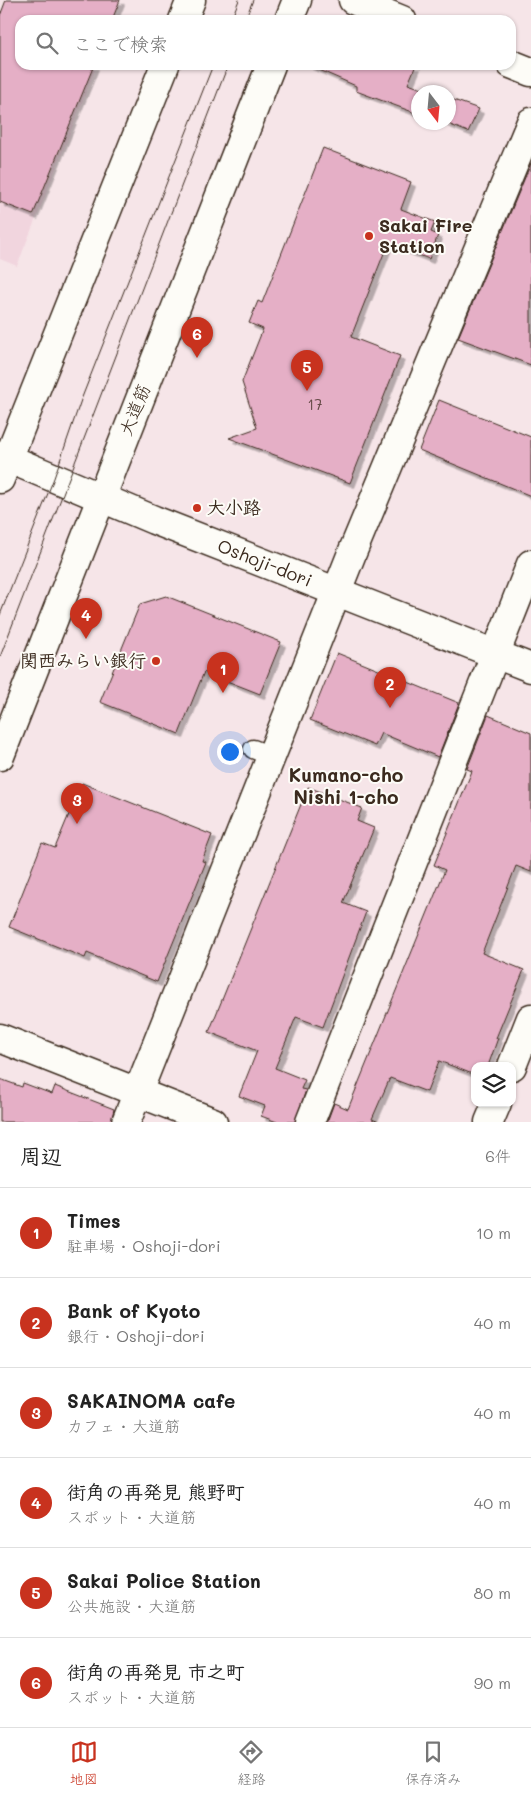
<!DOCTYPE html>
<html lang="ja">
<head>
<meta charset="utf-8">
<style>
	:root { --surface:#fff; --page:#f6f6f6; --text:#222; --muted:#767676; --line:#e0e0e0; --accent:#c8321e }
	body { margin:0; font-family:Mali,"Klee One",sans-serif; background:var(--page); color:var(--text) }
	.controls { position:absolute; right:15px; bottom:15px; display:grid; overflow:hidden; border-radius:10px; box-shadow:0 1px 4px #0004 }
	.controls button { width:45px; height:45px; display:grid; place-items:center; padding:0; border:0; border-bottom:1px solid var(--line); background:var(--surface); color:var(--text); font:25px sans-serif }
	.compass { position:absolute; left:411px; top:85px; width:45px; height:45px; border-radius:50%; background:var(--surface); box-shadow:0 1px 4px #0004; rotate:164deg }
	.you { position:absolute; left:229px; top:751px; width:18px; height:18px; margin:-12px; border:4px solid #fff; border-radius:50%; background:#1a73e8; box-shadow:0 0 0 8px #1a73e833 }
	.badge { display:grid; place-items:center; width:32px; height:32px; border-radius:50%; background:var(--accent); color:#fff; font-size:16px; font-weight:700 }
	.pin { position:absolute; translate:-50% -41px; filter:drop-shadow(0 1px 2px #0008) }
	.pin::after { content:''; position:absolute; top:26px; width:18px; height:15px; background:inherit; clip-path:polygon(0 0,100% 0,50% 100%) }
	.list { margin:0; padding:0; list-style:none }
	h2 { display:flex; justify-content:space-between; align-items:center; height:65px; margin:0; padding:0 20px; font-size:21px }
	h2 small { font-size:16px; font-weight:400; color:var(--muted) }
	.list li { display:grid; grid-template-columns:32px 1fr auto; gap:15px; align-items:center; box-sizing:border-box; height:90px; padding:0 20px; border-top:1px solid var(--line) }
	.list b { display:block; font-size:19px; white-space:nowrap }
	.list p { margin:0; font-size:16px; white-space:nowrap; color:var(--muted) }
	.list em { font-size:16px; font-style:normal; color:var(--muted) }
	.icon { flex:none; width:28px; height:28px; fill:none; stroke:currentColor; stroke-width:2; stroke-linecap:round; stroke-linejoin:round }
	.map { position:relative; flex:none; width:531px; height:1122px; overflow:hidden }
	.search { position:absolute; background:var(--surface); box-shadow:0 1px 4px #0004; left:15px; right:15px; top:15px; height:55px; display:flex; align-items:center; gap:12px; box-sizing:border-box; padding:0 18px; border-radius:15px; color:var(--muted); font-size:19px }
	.sheet { height:605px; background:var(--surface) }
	nav { display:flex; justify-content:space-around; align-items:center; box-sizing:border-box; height:70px; border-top:1px solid var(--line); background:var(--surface); font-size:14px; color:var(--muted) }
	nav a { display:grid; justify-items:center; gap:2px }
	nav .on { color:var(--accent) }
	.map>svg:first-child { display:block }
	.built { fill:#f1d5de }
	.building { fill:#e5afc6; stroke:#3b2a1e; filter:url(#shadow) }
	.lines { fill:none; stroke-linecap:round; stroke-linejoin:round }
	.lane-casing { stroke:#3b2a1e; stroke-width:21 }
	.street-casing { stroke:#3b2a1e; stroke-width:31 }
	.secondary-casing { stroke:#3b2a1e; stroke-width:31 }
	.lane { stroke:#fdfcf7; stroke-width:18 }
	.street { stroke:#fdfcf7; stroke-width:28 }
	.secondary { stroke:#fdfcf7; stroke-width:28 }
	.tram { stroke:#3b2a1e; stroke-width:1 }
	.poi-dot { fill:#c8321e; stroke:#fdfcf7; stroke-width:2 }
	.labels { text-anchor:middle; stroke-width:4; stroke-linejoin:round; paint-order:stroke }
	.number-label { font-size:15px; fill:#664b48 }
	.poi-label { font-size:18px; font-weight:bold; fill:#3b2a1e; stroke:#fdfcf7; text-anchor:start }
	.street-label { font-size:18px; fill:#3b2a1e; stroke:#fdfcf7 }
	.neighbourhood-label { font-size:19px; font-weight:bold; fill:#3b2a1e; stroke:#fdfcf7 }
</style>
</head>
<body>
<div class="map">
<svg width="531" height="1122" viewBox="0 0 531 1122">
	<defs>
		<filter id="shadow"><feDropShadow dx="4.5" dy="4.5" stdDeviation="0" flood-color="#0004"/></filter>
	</defs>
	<rect width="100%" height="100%" fill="#f6e5e8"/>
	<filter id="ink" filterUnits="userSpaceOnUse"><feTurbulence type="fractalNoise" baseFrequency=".02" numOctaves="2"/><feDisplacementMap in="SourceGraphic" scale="10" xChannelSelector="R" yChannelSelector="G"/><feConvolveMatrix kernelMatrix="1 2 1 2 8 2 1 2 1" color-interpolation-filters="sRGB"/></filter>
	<g filter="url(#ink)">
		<!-- built -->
		<path class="built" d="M 0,33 L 20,65 L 82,65 L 95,70 L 17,266 L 0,259 Z"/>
		<!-- building -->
		<path class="building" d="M 6,0 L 120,0 L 112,20 L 20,20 L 20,65 L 94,65 L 33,215 L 0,202 L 0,16 Z
			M 308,65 L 416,65 L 408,84 L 431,92 L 418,92 L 418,114 L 356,91 L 356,86 Z
			M 448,98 L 479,109 L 468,132 L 443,122 L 448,122 Z
			M 323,148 L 411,182 L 401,209 L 435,222 L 431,232 L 438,235 L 429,259 L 388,243 L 351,337 L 400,356 L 350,483 L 229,438 L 257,428 L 242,382 L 263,329 L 249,323 L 258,301 L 262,303 Z
			M 531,163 L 531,365 L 458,338 Z
			M 439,400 L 531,437 L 531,496 L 419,450 Z
			M 166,596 L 281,642 L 260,694 L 204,672 L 179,734 L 100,702 L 140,604 Z
			M 337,653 L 459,703 L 438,757 L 381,733 L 375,746 L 310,720 Z
			M 488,715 L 531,733 L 531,872 L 516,866 L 482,953 L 524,970 L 496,1038 L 498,1038 L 488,1066 L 475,1066 L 475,1075 L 439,1061 L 427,1092 L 390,1078 L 372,1119 L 379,1122 L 327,1122 L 334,1103 L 348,1109 L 445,870 L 434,865 L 472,771 L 467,769 Z
			M 82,783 L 212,835 L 202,861 L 206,862 L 157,982 L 87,953 L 85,958 L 9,927 L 42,843 L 55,848 Z
			M 308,787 L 362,808 L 357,821 L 374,828 L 343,903 L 366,912 L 323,1027 L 296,1017 L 275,1068 L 305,1080 L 301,1089 L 306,1090 L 295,1122 L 277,1122 L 261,1116 L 265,1106 L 239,1096 L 257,1051 L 209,1032 Z
			M 0,1079 L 22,1087 L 23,1083 L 52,1094 L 55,1086 L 114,1109 L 111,1122 L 0,1122 Z"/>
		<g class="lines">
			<!-- lane casing -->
			<g class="lane-casing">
				<path id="lane" d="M 253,749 L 271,756"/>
			</g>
			<!-- street casing -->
			<g class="street-casing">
				<path id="street" d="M 353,0 L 402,20
					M 511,64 L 531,72
					M 0,1038 L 213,1122
					M 512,1066 L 531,1018
					M 126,1122 L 352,553 L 531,122
					M 310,1122 L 531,564
					M 489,1122 L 497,1103"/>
			</g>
			<!-- secondary casing -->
			<g class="secondary-casing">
				<g id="secondary">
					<path d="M 183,20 L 191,0"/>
					<path d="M 289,20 L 297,0"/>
					<path id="s1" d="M 0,455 L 154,520 L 531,668"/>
					<path d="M 0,479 L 165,65"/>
					<path d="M 0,756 L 271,65"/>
				</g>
			</g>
			<!-- lane -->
			<use href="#lane" class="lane"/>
			<!-- street -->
			<use href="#street" class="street"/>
			<!-- secondary -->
			<use href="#secondary" class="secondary"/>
			<!-- tram -->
			<path class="tram" d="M 231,20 L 239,0
				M 245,20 L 253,0
				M 0,615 L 54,478 L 81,400 L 213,65
				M 0,657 L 228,65"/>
		</g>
	</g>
	<!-- markers -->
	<g class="poi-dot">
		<circle cx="369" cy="236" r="5"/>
		<circle cx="197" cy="508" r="5"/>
		<circle cx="156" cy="661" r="5"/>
	</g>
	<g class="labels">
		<!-- number labels -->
		<g class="number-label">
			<text x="315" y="410">17</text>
		</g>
		<!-- poi labels -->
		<g class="poi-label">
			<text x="379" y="232">Sakai Fire<tspan x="379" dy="21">Station</tspan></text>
			<text x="207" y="514">大小路</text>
			<text x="146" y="667" text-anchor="end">関西みらい銀行</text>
		</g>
		<!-- street labels -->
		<g class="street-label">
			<text transform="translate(135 410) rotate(-68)" y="6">大道筋</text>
			<text dy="6" stroke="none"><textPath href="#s1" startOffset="286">Oshoji-dori</textPath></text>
		</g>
		<!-- neighbourhood labels -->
		<g class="neighbourhood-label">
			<text x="346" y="782">Kumano-cho<tspan x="346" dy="22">Nishi 1-cho</tspan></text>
		</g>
	</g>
</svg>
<div class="controls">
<button><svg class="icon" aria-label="layers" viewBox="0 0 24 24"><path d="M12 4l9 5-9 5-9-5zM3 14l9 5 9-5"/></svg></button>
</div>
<svg class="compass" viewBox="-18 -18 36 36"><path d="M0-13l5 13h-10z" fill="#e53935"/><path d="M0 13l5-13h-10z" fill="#767676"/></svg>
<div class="you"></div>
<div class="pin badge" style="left:223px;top:693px">1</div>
<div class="pin badge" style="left:390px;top:708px">2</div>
<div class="pin badge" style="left:77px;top:824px">3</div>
<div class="pin badge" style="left:86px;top:639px">4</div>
<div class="pin badge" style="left:307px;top:391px">5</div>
<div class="pin badge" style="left:197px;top:358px">6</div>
<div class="search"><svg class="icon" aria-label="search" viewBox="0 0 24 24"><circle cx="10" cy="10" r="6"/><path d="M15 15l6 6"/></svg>ここで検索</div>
</div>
<section class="sheet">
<h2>周辺<small>6件</small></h2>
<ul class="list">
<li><span class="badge">1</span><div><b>Times</b><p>駐車場 · Oshoji-dori</p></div><em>10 m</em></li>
<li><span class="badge">2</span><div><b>Bank of Kyoto</b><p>銀行 · Oshoji-dori</p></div><em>40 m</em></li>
<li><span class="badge">3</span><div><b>SAKAINOMA cafe</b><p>カフェ · 大道筋</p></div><em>40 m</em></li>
<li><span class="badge">4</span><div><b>街角の再発見 熊野町</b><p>スポット · 大道筋</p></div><em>40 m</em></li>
<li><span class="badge">5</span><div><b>Sakai Police Station</b><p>公共施設 · 大道筋</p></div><em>80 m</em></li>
<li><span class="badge">6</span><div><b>街角の再発見 市之町</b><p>スポット · 大道筋</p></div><em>90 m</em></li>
</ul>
</section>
<nav>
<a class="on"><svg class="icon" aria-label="map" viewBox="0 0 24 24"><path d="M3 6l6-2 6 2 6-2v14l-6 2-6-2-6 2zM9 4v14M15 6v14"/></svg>地図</a>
<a><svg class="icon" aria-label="directions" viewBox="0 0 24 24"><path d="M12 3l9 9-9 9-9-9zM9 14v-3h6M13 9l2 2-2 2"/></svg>経路</a>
<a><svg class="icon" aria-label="saved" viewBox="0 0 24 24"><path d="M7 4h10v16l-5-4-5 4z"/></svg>保存済み</a>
</nav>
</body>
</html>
